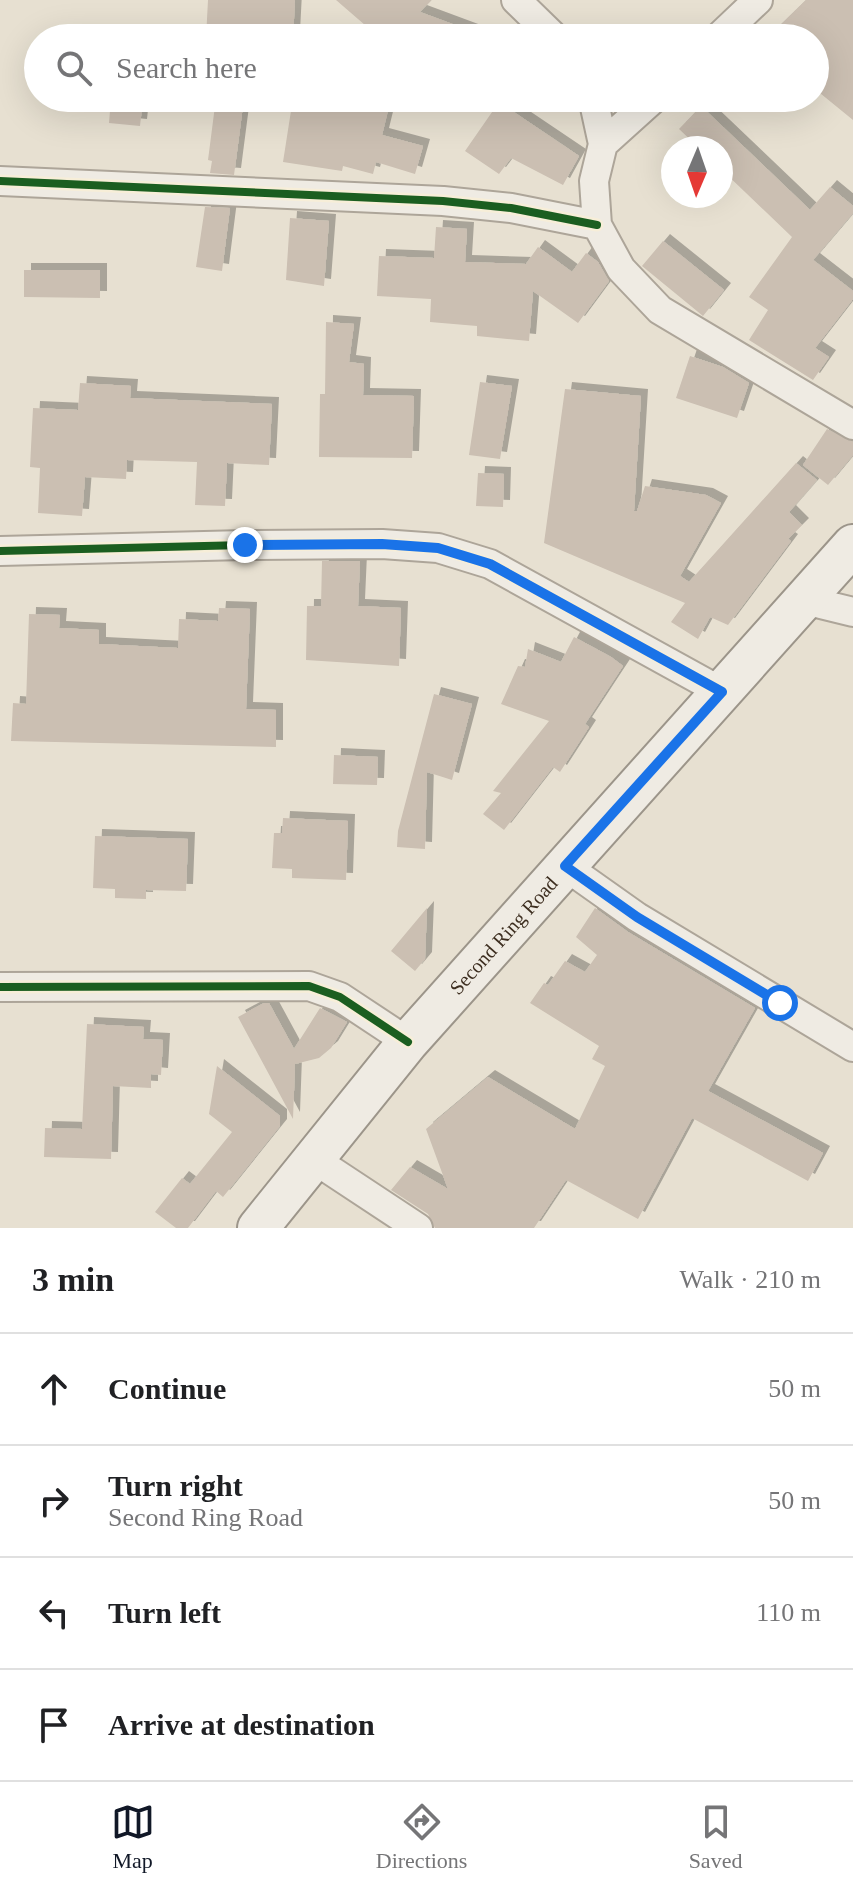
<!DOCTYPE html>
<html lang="en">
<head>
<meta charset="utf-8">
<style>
	:root { --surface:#fff; --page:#f6f6f6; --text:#202124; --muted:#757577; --line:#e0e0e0; --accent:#111827 }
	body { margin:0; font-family:"Times New Roman",serif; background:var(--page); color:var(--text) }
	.compass { position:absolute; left:661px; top:136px; width:72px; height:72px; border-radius:50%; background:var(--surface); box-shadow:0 8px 32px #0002; rotate:182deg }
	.stop { position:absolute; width:24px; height:24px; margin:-18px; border:6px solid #1a73e8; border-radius:50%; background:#fff }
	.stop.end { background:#1a73e8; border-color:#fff; box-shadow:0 2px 8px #0008 }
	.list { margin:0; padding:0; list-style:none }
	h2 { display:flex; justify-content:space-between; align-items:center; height:104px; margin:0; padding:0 32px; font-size:34px }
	h2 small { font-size:26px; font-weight:400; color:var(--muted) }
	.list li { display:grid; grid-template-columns:52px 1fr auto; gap:24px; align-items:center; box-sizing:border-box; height:112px; padding:0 32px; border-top:2px solid var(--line) }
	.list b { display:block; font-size:30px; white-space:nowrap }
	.list p { margin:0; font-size:26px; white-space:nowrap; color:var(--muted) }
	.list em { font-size:26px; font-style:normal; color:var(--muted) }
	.icon { flex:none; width:44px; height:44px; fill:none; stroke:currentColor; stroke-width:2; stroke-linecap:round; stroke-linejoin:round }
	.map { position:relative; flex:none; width:853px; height:1228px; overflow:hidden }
	.search { position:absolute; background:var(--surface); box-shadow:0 8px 32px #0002; left:24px; right:24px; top:24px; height:88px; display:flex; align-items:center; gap:20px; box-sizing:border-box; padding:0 28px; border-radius:44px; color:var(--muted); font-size:30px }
	.sheet { height:552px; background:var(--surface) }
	nav { display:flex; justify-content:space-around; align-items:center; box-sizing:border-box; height:112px; border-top:2px solid var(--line); background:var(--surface); font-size:22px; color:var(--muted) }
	nav a { display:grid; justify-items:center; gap:4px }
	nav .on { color:var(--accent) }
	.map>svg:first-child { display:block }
	.building { fill:#cbbfb2; filter:url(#shadow) }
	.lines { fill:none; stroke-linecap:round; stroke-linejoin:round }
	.street-casing { stroke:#ada599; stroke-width:32 }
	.secondary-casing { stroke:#9c958a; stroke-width:44 }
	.street { stroke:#efebe3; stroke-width:28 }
	.secondary { stroke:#efebe3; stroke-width:40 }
	.cycleway-casing { stroke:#f7eed8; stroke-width:13 }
	.cycleway { stroke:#1b5e20; stroke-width:8 }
	.route { stroke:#1a73e8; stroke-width:10 }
	.labels { text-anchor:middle; stroke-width:8; stroke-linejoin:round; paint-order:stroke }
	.street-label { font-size:20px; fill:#3d2e20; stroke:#f7eed8 }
</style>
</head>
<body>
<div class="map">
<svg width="853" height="1228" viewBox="0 0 853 1228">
	<defs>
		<filter id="shadow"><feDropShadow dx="7" dy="-7" stdDeviation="0" flood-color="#0004"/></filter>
	</defs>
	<rect width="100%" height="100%" fill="#e7e0d1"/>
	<!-- building -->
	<path class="building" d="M 208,0 L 295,0 L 293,38 L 206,38 Z
		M 336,0 L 431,0 L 420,12 L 482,35 L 482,38 L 380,38 Z
		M 806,0 L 853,0 L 853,120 L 815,89 L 815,38 L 767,38 Z
		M 111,98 L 143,98 L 140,126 L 109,123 Z
		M 216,98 L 244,98 L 234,175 L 210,173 L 212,161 L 208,160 Z
		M 293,98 L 391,98 L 382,135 L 423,146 L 415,174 L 376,162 L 373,174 L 343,166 L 342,171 L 283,162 Z
		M 499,102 L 579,156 L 563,185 L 511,158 L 499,174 L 465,151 Z
		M 701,106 L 810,210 L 830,187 L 853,206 L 853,213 L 813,260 L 853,291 L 853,299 L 815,348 L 829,357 L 813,380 L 749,340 L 768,310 L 749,297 L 792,237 L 721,169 L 721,148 L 699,148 L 679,129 Z
		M 205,207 L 230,208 L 222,271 L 196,267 Z
		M 290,218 L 329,221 L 324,286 L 286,280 Z
		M 436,227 L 467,229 L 465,262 L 526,264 L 538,247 L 572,272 L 586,253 L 598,262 L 609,281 L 578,323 L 533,291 L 529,341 L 477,336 L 477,326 L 430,322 L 431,299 L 377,296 L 379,256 L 434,258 Z
		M 663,241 L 724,290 L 703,316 L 642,266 Z
		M 24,270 L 100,270 L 100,298 L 24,297 Z
		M 326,322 L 354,324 L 349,362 L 364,364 L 363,395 L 414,396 L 412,458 L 319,457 L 320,394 L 325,394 Z
		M 690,356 L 723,367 L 749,383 L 737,418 L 676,398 Z
		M 480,382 L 512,386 L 500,459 L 469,455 Z
		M 80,383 L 131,386 L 130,398 L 272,404 L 269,465 L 227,463 L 225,506 L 195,505 L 197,462 L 127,460 L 126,479 L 85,477 L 82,516 L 38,513 L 40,468 L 30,467 L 33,408 L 78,410 Z
		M 565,389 L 641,396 L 634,511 L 637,511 L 645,486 L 706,495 L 721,503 L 680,576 L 689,582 L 796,463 L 817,480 L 789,512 L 802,525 L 788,539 L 791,541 L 728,625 L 710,617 L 698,639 L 671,622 L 685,603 L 544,543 Z
		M 827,429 L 853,442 L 853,455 L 828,485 L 803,465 Z
		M 478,473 L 504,474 L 503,507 L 476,506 Z
		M 322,561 L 360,561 L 358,606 L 401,608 L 399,666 L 306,660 L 307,606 L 321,606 Z
		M 219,608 L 250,609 L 246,709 L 276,710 L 276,747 L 11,741 L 13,703 L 26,704 L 29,614 L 60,615 L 59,628 L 99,630 L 99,644 L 178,648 L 179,619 L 218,621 Z
		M 574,637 L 611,657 L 623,666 L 585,724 L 589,727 L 560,772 L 553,767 L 504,830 L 483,814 L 501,793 L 493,791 L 549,721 L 501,704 L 518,666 L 525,667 L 528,649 L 561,662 Z
		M 434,694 L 472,704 L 452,780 L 427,772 L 425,849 L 397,847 L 398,831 Z
		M 334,755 L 378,757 L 377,785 L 333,784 Z
		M 283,818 L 348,821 L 346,880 L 292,878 L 292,869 L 272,868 L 274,833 L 282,833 Z
		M 95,836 L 188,839 L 186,891 L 146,890 L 146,899 L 115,898 L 115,889 L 93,888 Z
		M 427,908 L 425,959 L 415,971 L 391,951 Z
		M 595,908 L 628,932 L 755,1008 L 708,1091 L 823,1153 L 808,1181 L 692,1118 L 638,1219 L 566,1180 L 534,1228 L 435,1228 L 428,1214 L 391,1190 L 410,1167 L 448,1189 L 426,1129 L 488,1077 L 575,1129 L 605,1066 L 592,1059 L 599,1046 L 530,1003 L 544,983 L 548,985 L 565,961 L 585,972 L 597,955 L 576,937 Z
		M 264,1003 L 269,1003 L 294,1049 L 320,1008 L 347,1022 L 331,1048 L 319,1058 L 295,1064 L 293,1119 L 238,1017 Z
		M 87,1024 L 144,1027 L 143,1039 L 163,1040 L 161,1075 L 151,1074 L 151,1088 L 113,1086 L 111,1159 L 44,1157 L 45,1128 L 82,1129 Z
		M 217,1066 L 280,1116 L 280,1126 L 223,1197 L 216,1191 L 188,1228 L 176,1228 L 155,1212 L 182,1178 L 190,1184 L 232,1132 L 209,1114 Z"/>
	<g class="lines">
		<!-- street casing -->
		<g class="street-casing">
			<path id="street" d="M 516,0 L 555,38
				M 718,38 L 758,0
				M 593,98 L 603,144
				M 654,98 L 603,144 L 594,181 L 597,225 L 621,269 L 660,310 L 853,425
				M 0,181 L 443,201 L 511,208 L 597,225
				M 0,551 L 245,545 L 382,544 L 438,548 L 490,564 L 722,692
				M 804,600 L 853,612
				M 565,866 L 637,917 L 853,1047
				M 0,987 L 309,986 L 340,997 L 408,1042
				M 315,1160 L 418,1228"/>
		</g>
		<!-- secondary casing -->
		<g class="secondary-casing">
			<g id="secondary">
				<path id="s1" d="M 258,1228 L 408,1042 L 853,545"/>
			</g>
		</g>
		<!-- street -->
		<use href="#street" class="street"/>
		<!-- secondary -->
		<use href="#secondary" class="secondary"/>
		<!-- cycleway casing -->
		<g class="cycleway-casing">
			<path id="cycleway" d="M 0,181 L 443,201 L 511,208 L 597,225
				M 0,551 L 245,545 L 382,544 L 438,548 L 490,564 L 722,692
				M 0,987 L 309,986 L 340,997 L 408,1042"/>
		</g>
		<!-- cycleway -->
		<use href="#cycleway" class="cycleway"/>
	</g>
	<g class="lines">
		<!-- route -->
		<path class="route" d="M 245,545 L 382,544 L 438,548 L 490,564 L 722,692 L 565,866 L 637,917 L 780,1003"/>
	</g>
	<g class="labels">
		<!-- street labels -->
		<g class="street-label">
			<text dy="7" stroke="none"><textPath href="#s1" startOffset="382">Second Ring Road</textPath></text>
		</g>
	</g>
</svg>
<svg class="compass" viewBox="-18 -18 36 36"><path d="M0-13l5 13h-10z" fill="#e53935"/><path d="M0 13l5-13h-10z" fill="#757577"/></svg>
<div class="stop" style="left:780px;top:1003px"></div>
<div class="stop end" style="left:245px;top:545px"></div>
<div class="search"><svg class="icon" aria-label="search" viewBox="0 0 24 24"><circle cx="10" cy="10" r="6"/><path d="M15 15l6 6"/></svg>Search here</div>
</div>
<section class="sheet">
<h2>3 min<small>Walk · 210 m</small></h2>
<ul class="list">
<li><svg class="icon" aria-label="ahead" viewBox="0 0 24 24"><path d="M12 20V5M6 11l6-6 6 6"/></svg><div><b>Continue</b></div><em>50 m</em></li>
<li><svg class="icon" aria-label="right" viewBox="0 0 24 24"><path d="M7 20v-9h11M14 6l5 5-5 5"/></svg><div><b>Turn right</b><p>Second Ring Road</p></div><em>50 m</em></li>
<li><svg class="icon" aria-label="left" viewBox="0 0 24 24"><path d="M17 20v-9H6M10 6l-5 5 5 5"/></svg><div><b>Turn left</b></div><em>110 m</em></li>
<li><svg class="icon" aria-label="arrive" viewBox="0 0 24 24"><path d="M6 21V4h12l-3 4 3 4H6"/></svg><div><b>Arrive at destination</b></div></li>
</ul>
</section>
<nav>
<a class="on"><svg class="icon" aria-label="map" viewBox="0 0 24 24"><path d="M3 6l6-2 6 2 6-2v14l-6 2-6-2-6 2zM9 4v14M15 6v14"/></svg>Map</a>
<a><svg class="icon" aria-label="directions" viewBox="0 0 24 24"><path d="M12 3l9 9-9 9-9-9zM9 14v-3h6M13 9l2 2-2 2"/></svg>Directions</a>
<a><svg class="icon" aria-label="saved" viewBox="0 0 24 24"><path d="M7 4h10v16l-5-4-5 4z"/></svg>Saved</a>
</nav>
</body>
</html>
